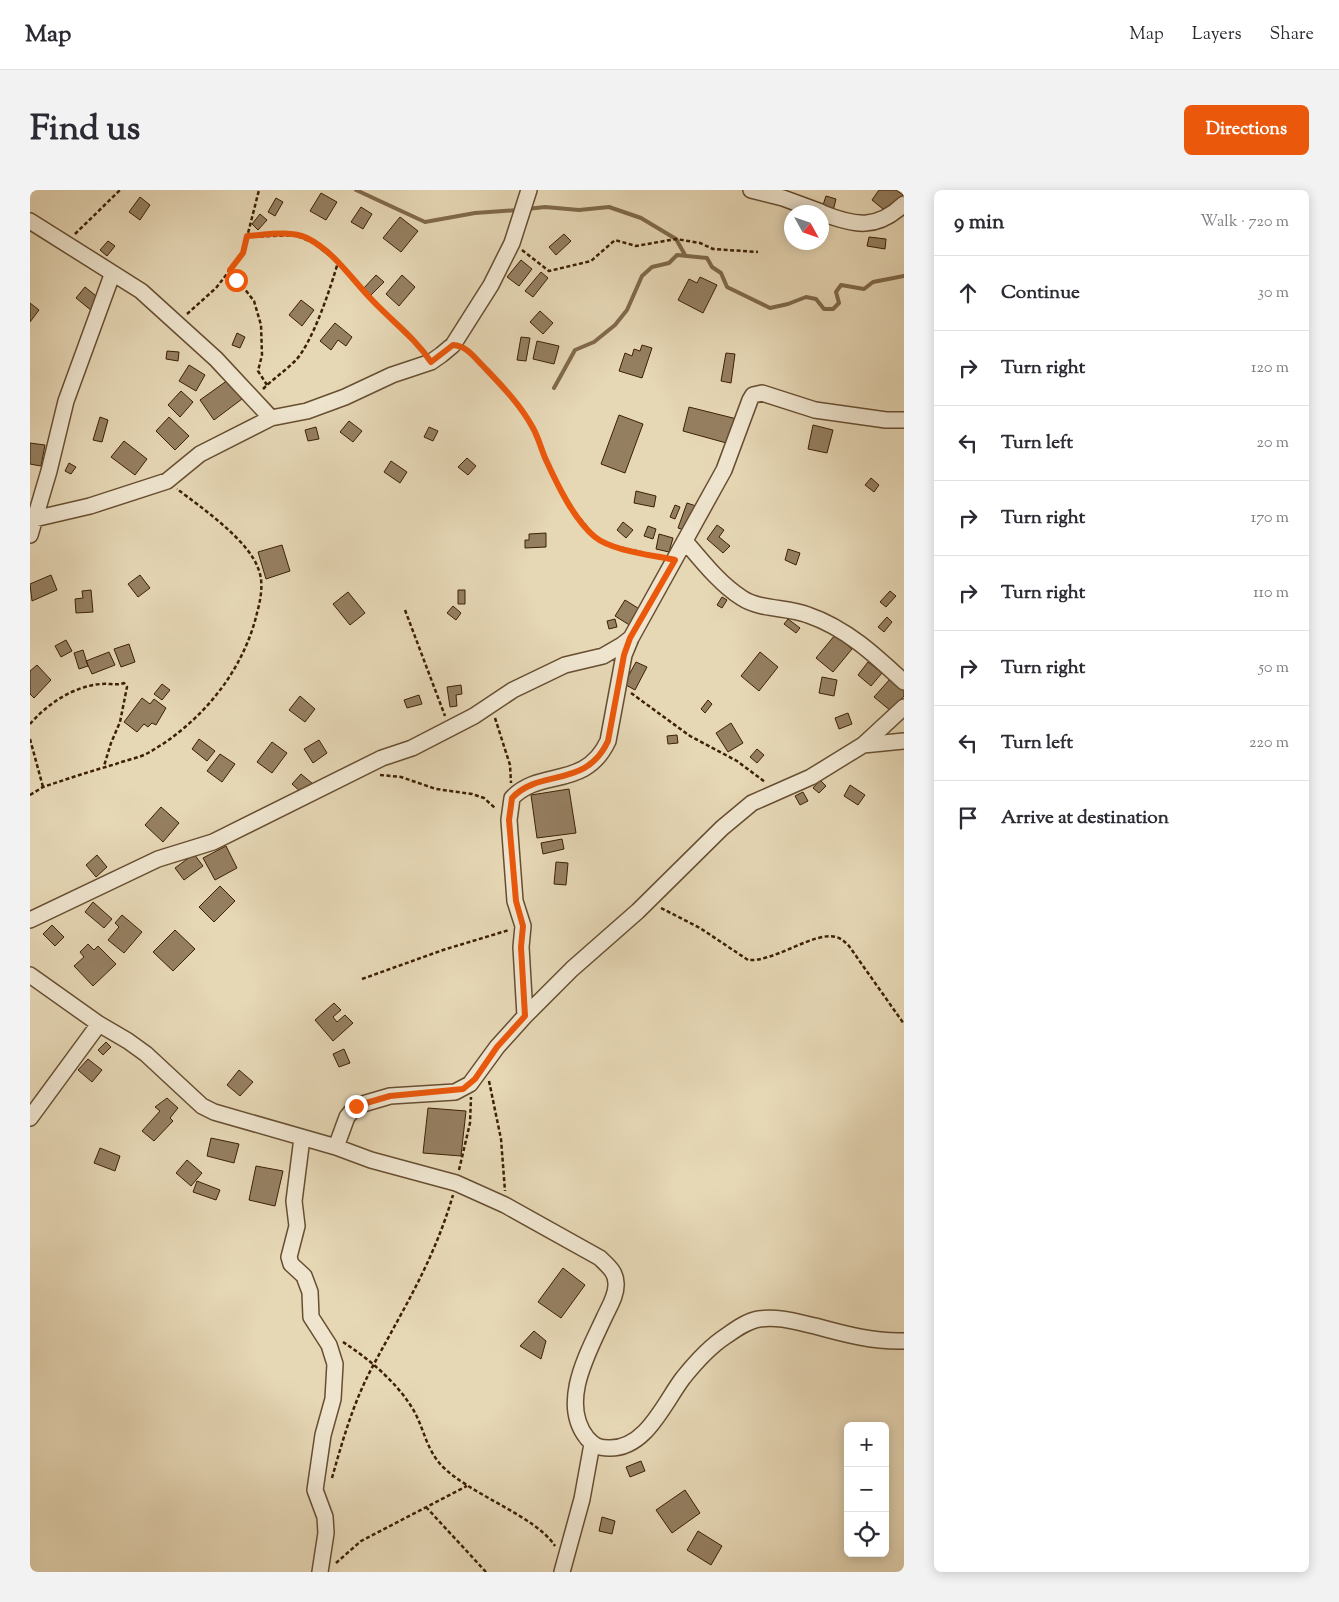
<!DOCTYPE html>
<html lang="en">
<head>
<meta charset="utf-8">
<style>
	:root { --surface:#fff; --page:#f2f2f3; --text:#2b2b33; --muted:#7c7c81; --line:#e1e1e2; --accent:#ea580c }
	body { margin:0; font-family:"Sorts Mill Goudy",serif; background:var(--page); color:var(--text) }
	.controls { position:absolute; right:15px; bottom:15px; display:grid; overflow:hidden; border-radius:8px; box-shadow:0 2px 12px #0003 }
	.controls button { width:45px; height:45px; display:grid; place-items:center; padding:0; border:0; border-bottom:1px solid var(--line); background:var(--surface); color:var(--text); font:25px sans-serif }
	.compass { position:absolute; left:754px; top:15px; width:45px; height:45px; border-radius:50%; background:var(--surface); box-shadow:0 2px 12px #0003; rotate:130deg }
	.stop { position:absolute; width:15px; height:15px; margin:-11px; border:4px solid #ea580c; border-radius:50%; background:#fff }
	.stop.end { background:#ea580c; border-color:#fff; box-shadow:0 1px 5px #0008 }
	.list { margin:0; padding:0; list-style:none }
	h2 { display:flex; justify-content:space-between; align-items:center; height:65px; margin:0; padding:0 20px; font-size:21px }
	h2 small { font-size:16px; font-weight:400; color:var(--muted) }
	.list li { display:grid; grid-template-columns:32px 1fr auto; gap:15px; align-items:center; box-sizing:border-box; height:75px; padding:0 20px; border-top:1px solid var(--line) }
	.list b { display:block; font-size:19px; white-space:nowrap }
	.list em { font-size:16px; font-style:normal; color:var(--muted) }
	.icon { flex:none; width:28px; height:28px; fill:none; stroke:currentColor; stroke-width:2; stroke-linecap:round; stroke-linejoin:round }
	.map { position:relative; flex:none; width:874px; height:1382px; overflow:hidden; border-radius:8px }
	header { display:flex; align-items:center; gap:30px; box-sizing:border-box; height:70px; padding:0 25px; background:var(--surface); border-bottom:1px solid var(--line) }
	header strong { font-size:24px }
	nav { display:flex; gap:28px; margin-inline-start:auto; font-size:18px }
	.intro { display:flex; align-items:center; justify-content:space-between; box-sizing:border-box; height:120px; padding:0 30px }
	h1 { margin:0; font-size:35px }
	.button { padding:12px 22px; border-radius:8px; background:var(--accent); color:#fff; font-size:18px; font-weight:700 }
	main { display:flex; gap:30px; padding:0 30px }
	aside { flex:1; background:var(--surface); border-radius:8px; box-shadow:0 2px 12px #0003 }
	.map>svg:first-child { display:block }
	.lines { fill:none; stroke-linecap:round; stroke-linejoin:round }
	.stream { stroke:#80694b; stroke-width:4 }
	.building { fill:#957f61; stroke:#3d2005 }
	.minor-casing { stroke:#674e31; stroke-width:18 }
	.path { stroke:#3d2005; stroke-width:2.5; stroke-dasharray:4 2.5; stroke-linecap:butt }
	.minor { stroke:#efe5cf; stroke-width:15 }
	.route { stroke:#ea580c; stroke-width:6 }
</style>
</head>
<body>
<header>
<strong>Map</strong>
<nav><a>Map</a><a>Layers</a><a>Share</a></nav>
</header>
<div class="intro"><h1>Find us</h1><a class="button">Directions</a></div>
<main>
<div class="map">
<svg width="874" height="1382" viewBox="0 0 874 1382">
	<rect width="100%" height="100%" fill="#e6d7b5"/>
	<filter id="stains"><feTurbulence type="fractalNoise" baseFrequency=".004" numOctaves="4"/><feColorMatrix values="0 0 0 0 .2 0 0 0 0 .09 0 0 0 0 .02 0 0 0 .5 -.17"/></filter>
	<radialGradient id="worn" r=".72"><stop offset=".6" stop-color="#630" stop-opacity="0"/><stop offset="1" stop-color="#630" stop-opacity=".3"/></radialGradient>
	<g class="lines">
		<!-- stream -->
		<path class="stream" d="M 326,0 L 395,32 L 445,23 L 488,20
			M 497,19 L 515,17 L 549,20 L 579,17 L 611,28 L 646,49 L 655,65
			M 524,198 L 545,160 L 564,152 L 585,135 L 597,120 L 612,86 L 622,77 L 639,73 L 647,65 L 677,68 L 682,77 L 691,83 L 697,97 L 740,118 L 758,114 L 776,107 L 786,109 L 794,119 L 803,119 L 809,113 L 806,102 L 811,95 L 834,99 L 843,92 L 874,86"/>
	</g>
	<!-- building -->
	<path class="building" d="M 849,0 L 866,0 L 873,5 L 859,24 L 842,10 Z
		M 291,3 L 307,12 L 296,30 L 280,21 Z
		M 796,6 L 806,9 L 803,21 L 792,18 Z
		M 110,7 L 120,15 L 110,30 L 99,22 Z
		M 246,8 L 253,12 L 245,26 L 238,22 Z
		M 331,17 L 342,24 L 333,39 L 321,32 Z
		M 230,24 L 237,30 L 228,40 L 222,34 Z
		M 370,27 L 388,41 L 371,62 L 353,48 Z
		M 534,44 L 541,51 L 526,65 L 519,57 Z
		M 839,47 L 856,49 L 855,59 L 837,56 Z
		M 78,51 L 85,56 L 77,66 L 70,60 Z
		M 491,70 L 502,79 L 489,96 L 477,87 Z
		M 511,82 L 518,88 L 503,107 L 495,101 Z
		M 346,85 L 354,92 L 340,106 L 333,99 Z
		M 372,85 L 385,97 L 369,116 L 356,104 Z
		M 670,87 L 687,95 L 673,123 L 648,110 L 659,89 L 667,93 Z
		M 55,97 L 71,110 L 62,121 L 46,108 Z
		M 271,110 L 284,120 L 272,136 L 259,125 Z
		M 0,113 L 9,120 L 0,132 Z
		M 510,121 L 523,133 L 513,144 L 500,132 Z
		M 305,133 L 322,147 L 316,156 L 308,150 L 301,160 L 290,151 Z
		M 207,143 L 215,147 L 210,158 L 202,155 Z
		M 491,147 L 500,148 L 496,171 L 487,170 Z
		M 507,151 L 529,156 L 524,174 L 503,169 Z
		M 612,155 L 622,158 L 612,188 L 589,181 L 595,163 L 602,166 L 604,159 L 610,161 Z
		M 137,161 L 149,162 L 148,171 L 136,169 Z
		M 696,163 L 705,164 L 701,193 L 691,191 Z
		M 159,175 L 175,185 L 166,201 L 149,191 Z
		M 198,190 L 212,209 L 184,230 L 170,210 Z
		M 151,201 L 163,212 L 150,227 L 138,215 Z
		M 659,217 L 707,229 L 700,254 L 653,241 Z
		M 589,225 L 613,234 L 595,283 L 571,274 Z
		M 70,227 L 78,230 L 72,252 L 63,250 Z
		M 139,227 L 159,246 L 145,260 L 126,241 Z
		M 319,231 L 332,241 L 323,252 L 310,242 Z
		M 783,235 L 803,240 L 797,263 L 778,259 Z
		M 286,237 L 289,249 L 278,251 L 275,240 Z
		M 399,237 L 408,241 L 403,251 L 394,247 Z
		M 94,251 L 117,269 L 105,285 L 81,267 Z
		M 0,253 L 15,255 L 11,276 L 0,274 Z
		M 437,268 L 446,276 L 438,285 L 428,277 Z
		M 361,271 L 377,282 L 370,293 L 354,282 Z
		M 39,273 L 46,277 L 41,284 L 35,281 Z
		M 841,288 L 849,295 L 844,302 L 835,295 Z
		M 606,301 L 626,306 L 624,317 L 604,313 Z
		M 657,313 L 666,316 L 657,341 L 648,338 Z
		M 645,315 L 650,317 L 645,329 L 640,327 Z
		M 593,332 L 603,340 L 596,348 L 587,340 Z
		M 687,335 L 694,340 L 689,347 L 700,356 L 693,363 L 677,349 Z
		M 618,336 L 626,339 L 623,349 L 614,346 Z
		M 516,343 L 516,357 L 495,358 L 495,350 L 499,350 L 499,344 Z
		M 629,344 L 643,348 L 639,362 L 626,359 Z
		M 252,355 L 260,381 L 236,389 L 228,362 Z
		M 758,359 L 770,363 L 766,375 L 755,370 Z
		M 21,385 L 27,400 L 2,411 L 0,394 Z
		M 110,385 L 120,398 L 108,407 L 98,394 Z
		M 61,400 L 63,422 L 46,423 L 45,409 L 53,408 L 52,401 Z
		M 428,400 L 435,400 L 435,414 L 428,414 Z
		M 860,401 L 866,406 L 856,417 L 850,412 Z
		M 318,402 L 335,423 L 320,435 L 303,414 Z
		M 692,407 L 697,410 L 692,418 L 687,415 Z
		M 595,410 L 611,420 L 601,436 L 585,426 Z
		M 423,416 L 431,423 L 426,430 L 417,423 Z
		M 857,427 L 862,432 L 854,442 L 848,437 Z
		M 585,429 L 587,437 L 579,439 L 577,431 Z
		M 758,429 L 770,438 L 766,443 L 754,434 Z
		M 805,445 L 822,459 L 803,482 L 786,468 Z
		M 36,450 L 42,461 L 31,467 L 25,456 Z
		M 99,454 L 105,472 L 91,477 L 84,459 Z
		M 53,460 L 58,476 L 49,479 L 44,463 Z
		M 79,462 L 85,475 L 62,484 L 56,471 Z
		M 730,462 L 748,477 L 729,501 L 711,486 Z
		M 606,472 L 617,477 L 605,500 L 594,494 Z
		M 838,472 L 852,483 L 841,496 L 828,485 Z
		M 7,475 L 21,490 L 4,508 L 0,504 L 0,481 Z
		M 792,487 L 807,490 L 804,506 L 789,503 Z
		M 860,489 L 874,501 L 874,506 L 861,521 L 844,507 Z
		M 132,494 L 140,500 L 132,510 L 124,504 Z
		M 431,495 L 432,504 L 426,505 L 427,516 L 420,517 L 417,497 Z
		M 389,505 L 392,514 L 377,518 L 374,510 Z
		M 270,506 L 285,519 L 275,532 L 259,520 Z
		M 112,508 L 120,514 L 124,509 L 136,518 L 126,535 L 122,533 L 118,537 L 114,534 L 107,542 L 94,532 Z
		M 678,510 L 682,514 L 675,523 L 671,519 Z
		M 818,523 L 822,534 L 809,539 L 805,528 Z
		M 701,533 L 713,553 L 698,562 L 686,543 Z
		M 647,545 L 648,553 L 638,554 L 637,546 Z
		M 169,549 L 185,561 L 177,571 L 162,559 Z
		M 289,550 L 297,563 L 283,573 L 274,559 Z
		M 242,552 L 257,563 L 242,583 L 227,572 Z
		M 727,559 L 734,565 L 727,573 L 720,567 Z
		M 190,564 L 205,574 L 192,592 L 177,581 Z
		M 271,584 L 283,594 L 273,604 L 262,594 Z
		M 790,590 L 796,596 L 789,603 L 783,598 Z
		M 820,595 L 835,605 L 828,615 L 814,606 Z
		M 539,599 L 546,643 L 507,648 L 501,605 Z
		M 773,602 L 778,611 L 770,615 L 765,606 Z
		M 131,617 L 149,633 L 133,652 L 115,635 Z
		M 532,649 L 534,659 L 513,664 L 511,653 Z
		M 196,656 L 207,678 L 185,690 L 173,668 Z
		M 164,664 L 173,676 L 154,690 L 145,678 Z
		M 67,665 L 77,677 L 66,687 L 56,675 Z
		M 526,672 L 538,673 L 536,695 L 524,694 Z
		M 190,696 L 205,711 L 184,732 L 169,717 Z
		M 63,712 L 82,729 L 74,738 L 55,722 Z
		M 92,725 L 112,742 L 94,763 L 78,750 L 89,737 L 85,733 Z
		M 22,735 L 34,747 L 25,756 L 13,744 Z
		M 145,740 L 165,759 L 143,781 L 123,762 Z
		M 58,754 L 64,760 L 68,756 L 86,774 L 63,796 L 44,776 L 54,767 L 50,762 Z
		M 304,813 L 311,820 L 303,827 L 307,832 L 315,825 L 323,833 L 303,851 L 285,830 Z
		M 76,852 L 81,857 L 73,865 L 68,860 Z
		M 314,859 L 320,873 L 309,877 L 303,864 Z
		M 58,869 L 72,880 L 62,892 L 48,880 Z
		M 209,880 L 223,892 L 210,906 L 197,895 Z
		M 137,908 L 148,918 L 140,928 L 143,931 L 124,951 L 112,941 L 130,921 L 125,917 Z
		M 398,918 L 436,921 L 431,966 L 393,963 Z
		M 181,948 L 209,954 L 204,973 L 177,966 Z
		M 70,958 L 90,966 L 85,981 L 64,973 Z
		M 157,970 L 172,983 L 161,996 L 146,983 Z
		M 226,976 L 253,981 L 245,1016 L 219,1010 Z
		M 167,991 L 190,1000 L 186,1010 L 163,1002 Z
		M 533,1078 L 555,1095 L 531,1128 L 508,1112 Z
		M 504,1141 L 516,1151 L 511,1169 L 490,1156 Z
		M 611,1271 L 615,1281 L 600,1287 L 596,1277 Z
		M 655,1300 L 670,1323 L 642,1343 L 626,1320 Z
		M 572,1327 L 585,1331 L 582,1344 L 569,1341 Z
		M 668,1341 L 692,1356 L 681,1375 L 657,1360 Z"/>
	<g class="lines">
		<!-- minor casing -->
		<g class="minor-casing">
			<path id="minor" d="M 721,0 L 753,8 L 791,22
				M 792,23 C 825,36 847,40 874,14
				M 0,31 L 111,101 L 186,169 L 241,228
				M 0,330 L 60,316 L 137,291 L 170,264 L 241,228 L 277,221 L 315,207 L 362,185 L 401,172 L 411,165 L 423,155 L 461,95 L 482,53 L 499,0
				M 0,345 L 19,281 L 36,211 L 82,85
				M 655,351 C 672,371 690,394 712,408 C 730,420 758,417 778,425 C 816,438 845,465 874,492
				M 833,555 L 874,551
				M 0,730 L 128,669 L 183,652 L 352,568 L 382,558 L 444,526 L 483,500 L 535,475 L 573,466 L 592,455 L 601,448
				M 0,785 L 69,834 L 98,851 L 116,864 L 172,916 L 184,922 L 306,957 L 341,970 L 426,993 L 475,1015 L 570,1068 C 578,1076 586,1082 586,1093 C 587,1105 579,1117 574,1128 C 558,1163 529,1213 557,1248 C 564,1256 569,1258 579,1258 C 616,1259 634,1213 653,1188 C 665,1173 679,1157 696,1146 C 706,1139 717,1131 729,1129 C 748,1126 767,1132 785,1136 C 814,1144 844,1152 874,1151
				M 495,826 L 491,757 L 493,736 L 485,711 L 479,630 L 482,608 C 510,578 555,600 578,551 L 594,465 L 601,448 L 694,280 L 720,210 L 723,205 L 732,203 L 785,220 L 856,230 L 874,230
				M 0,928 L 69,834
				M 272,948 L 264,1011 L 267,1036 L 259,1067 L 261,1074 L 274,1086 L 280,1102 L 281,1127 L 299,1155 L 305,1174 L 303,1209 L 293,1245 L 285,1300 L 295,1327 L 296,1343 L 290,1382
				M 306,957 L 317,927 L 326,916 L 360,906 L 425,902 L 440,894 L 467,857 L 495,826 L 542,779 L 608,721 L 692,638 L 722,613 L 781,587 L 833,555 L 874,517
				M 532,1382 L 552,1309 L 562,1254"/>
		</g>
		<!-- path -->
		<path class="path" d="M 45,44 L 90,0
			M 217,47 L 265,45 L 282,52 L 308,72 L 341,109 L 393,160
			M 492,60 L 519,81 L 561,71 L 585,50 L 606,56 L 646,49 L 670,53 L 683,59 L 728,62
			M 200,80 L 224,111 L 231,135 L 232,165 L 228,181 L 237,195
			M 157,124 L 186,98 L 213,63 L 229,0
			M 435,158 L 491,218 L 511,253 L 515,268 L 536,311 L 565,347 L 576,354 L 632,367
			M 233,199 C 243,189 255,181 265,171 C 282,154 301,97 308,72
			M 375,420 L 415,526
			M 601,503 L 660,546 L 707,571 L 735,592
			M 465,528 L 480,575 L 481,593
			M 0,534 C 17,514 44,496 71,494 C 80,493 85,496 94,493 L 97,497 L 90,532 L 81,553 L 74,576
			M 0,549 L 13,597
			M 350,585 L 371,587 L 406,599 L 442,604 L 454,608 L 466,619
			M 0,605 L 13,597 C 37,589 61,581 86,574 C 96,570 109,568 118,563 C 171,533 213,482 227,423 C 231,408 234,392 228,378 C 218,350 171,317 147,299
			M 631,718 L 670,738 L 718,770 C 745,772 784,741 806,747 C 811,748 815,752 819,756 L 874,834
			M 332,789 L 413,760 L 479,740
			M 459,891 L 471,949 L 475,1001
			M 429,980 L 440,933 L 441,907
			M 313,1152 C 339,1169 368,1193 384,1221 C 394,1239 396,1258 411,1275 C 440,1305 506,1326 525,1356
			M 302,1288 C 313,1249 324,1210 344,1174 C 375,1116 404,1070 423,1005
			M 396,1317 L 456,1382
			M 306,1373 L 331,1351 L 437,1296"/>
		<!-- minor -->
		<use href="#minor" class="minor"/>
	</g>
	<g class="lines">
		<!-- route -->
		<path class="route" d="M 206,90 L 200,80 L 213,63 L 217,46 C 235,45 260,40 277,48 C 305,62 322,90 343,111 C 363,132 385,148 401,172 L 423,155 C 437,156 444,167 453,176 C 472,196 490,214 503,238 C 509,249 511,259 516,270 C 527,294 544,330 565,347 C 582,361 623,365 645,370 L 600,448 L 594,465 L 578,551 C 556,599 510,578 482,608 L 479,630 L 486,711 L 493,736 L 491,757 L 495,826 L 467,857 L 445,889 L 433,899 L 360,906 L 326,916"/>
	</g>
	<rect width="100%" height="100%" filter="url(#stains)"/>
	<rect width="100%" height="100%" fill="url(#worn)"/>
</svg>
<div class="controls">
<button>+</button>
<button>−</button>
<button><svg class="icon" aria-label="locate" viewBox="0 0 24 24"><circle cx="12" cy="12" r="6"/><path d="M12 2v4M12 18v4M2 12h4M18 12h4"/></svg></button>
</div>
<svg class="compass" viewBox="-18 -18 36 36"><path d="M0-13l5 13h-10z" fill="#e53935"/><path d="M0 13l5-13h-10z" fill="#7c7c81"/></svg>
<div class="stop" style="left:206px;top:90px"></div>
<div class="stop end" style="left:326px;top:916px"></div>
</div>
<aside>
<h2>9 min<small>Walk · 720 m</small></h2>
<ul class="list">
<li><svg class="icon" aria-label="ahead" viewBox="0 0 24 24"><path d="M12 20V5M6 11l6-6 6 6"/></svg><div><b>Continue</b></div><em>30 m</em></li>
<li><svg class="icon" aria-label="right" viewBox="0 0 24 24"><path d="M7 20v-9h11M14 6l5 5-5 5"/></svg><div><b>Turn right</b></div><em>120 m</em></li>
<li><svg class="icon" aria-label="left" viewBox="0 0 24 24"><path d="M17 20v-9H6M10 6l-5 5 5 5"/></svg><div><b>Turn left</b></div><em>20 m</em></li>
<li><svg class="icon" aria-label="right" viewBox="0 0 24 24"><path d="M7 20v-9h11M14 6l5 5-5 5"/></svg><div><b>Turn right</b></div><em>170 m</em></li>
<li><svg class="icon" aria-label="right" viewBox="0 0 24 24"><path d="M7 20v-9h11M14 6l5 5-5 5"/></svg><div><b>Turn right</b></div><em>110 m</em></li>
<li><svg class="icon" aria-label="right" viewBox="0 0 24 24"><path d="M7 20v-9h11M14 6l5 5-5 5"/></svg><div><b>Turn right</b></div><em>50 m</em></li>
<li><svg class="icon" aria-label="left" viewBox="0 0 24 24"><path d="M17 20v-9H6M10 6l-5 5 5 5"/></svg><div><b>Turn left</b></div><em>220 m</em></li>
<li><svg class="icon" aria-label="arrive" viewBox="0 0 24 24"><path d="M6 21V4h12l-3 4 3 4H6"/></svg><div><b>Arrive at destination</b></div></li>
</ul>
</aside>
</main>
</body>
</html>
